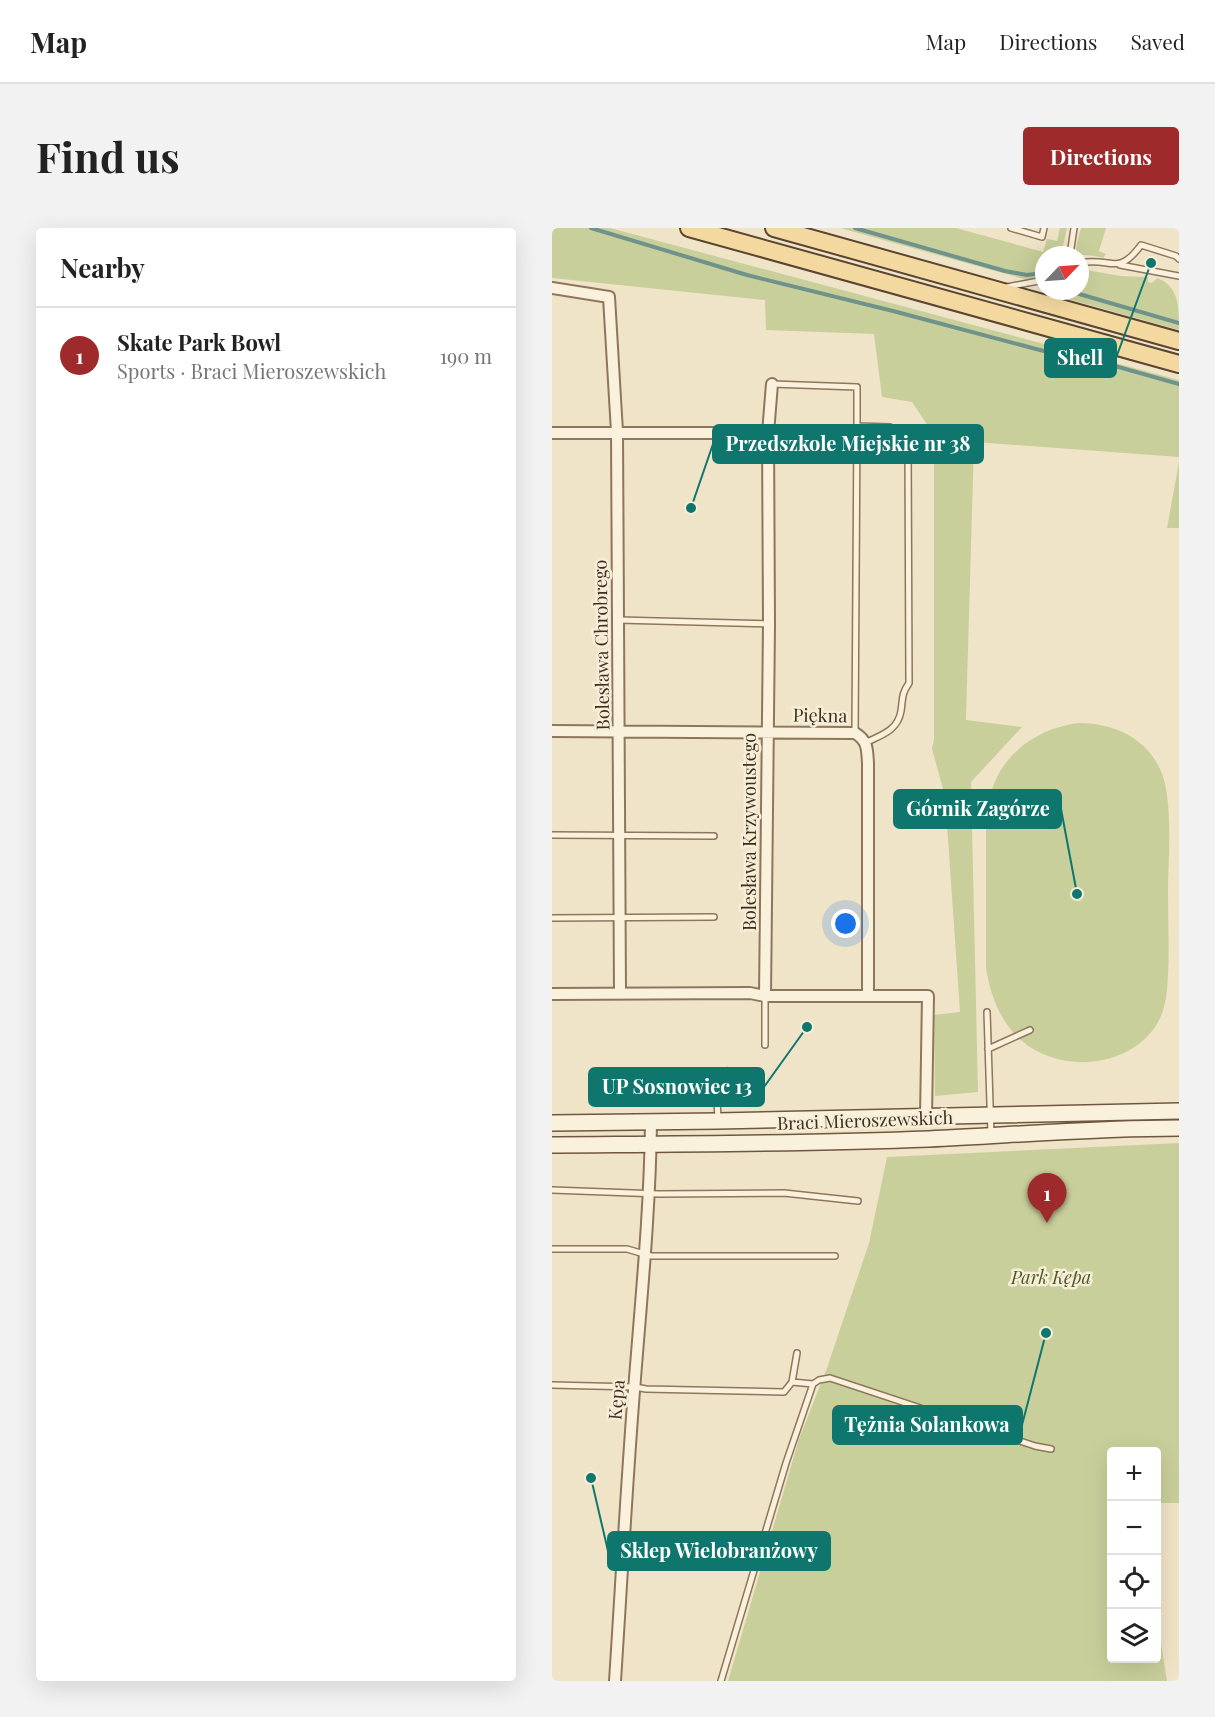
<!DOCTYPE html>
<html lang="en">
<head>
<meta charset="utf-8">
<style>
	:root { --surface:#fff; --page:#f2f2f2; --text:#222; --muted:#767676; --line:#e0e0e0; --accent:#9e2a2b }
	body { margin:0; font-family:"Playfair Display",serif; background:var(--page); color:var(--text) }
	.controls { position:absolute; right:18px; bottom:18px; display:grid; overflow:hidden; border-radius:6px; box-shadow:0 6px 24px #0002 }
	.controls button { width:54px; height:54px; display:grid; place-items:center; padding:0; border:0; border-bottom:2px solid var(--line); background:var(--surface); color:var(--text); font:30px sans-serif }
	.compass { position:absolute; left:483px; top:18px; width:54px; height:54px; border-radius:50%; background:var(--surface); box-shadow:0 6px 24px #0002; rotate:65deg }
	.you { position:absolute; left:294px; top:696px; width:21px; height:21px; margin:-15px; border:4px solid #fff; border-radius:50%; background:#1a73e8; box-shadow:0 0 0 9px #1a73e833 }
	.badge { display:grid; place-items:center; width:39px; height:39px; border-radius:50%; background:var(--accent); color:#fff; font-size:20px; font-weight:700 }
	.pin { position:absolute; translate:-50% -50px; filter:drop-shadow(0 2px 3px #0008) }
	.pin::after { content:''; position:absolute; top:32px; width:21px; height:18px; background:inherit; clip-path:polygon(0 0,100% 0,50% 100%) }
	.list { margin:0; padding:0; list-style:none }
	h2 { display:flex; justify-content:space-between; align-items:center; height:78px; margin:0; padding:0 24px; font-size:26px }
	h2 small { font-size:20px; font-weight:400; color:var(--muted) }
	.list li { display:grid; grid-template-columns:39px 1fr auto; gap:18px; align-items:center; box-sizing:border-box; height:96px; padding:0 24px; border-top:2px solid var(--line) }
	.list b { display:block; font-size:22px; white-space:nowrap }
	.list p { margin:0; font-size:20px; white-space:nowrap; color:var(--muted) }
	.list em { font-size:20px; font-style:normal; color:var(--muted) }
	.icon { flex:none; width:33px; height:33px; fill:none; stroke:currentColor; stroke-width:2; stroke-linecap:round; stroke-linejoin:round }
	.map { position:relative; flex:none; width:627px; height:1453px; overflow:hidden; border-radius:6px }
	header { display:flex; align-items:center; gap:36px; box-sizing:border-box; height:84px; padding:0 30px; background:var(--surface); border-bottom:2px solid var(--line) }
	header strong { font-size:28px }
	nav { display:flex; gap:33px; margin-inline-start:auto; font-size:21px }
	.intro { display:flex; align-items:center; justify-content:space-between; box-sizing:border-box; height:144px; padding:0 36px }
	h1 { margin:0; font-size:42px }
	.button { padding:15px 27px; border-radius:6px; background:var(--accent); color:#fff; font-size:21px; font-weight:700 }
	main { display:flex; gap:36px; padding:0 36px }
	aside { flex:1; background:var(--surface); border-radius:6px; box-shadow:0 6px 24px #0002 }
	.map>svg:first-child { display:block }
	.green { fill:#c9cf9b }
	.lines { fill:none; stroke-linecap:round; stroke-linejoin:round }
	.stream { stroke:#6f938a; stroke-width:4 }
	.service-casing { stroke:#8d765c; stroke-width:8 }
	.minor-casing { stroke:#8d765c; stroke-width:14 }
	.secondary-casing { stroke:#6f573f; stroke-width:18 }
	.primary-casing { stroke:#5b4430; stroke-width:20 }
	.service { stroke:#faf1dc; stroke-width:5 }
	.minor { stroke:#faf1dc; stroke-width:10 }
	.secondary { stroke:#faf1dc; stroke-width:15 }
	.primary { stroke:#f3d9a0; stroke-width:16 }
	.labels { text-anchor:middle; stroke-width:5; stroke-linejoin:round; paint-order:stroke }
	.street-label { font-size:18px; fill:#3d2e20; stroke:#f7eed8 }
	.park-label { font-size:18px; font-style:italic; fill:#4d5a26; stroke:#f7eed8 }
	.leader { fill:none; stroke:#0f766e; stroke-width:2 }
	.callout-dot { fill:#0f766e; stroke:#f7eed8; stroke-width:2 }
	.callout { fill:#0f766e; stroke:#0f766e; stroke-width:2 }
	.callout-label { font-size:20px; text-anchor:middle; font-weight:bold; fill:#fff }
</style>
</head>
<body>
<header>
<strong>Map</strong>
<nav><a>Map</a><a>Directions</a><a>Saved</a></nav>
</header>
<div class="intro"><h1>Find us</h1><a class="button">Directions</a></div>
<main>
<aside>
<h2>Nearby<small></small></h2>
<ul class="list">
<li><span class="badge">1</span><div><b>Skate Park Bowl</b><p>Sports · Braci Mieroszewskich</p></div><em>190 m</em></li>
</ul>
</aside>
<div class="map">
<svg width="627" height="1453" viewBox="0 0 627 1453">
	<rect width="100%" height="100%" fill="#f0e4c8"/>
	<!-- green -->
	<path class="green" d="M 0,0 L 58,0 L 627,152 L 627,229 L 422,214 L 414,492 L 470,499 L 419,554 L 426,864 L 383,868 L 382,787 L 408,784 L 393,568 L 380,521 L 382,511 L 382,207 L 360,174 L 330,169 L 322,106 L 214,102 L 213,72 L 0,50 Z
		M 288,0 L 404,0 L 491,24 L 495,11 L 505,13 L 508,0 L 515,0 L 509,27 L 492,27 L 492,45 L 480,51 L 472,51 Z
		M 529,0 L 554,0 L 547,23 L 554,26 L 551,30 C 526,22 518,38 529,0 Z
		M 534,42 L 569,48 L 596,49 L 596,54 L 600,55 L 605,50 C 627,58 627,78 627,102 L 516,71 L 510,67 L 511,63 L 528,63 L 528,43 Z
		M 627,234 L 627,300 L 615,300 Z
		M 526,495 C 561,495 593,509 608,541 C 622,569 616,633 616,666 C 616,698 618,730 615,762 C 614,773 611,786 605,796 C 577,841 507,846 469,812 C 448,794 438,766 434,740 L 434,593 C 436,579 438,564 444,551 C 460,518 491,500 526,495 Z
		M 627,915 L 627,1275 L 605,1275 L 604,1224 L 560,1224 L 560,1430 L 604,1430 L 605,1390 L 615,1453 L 176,1453 L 247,1211 L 275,1140 L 317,1015 L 335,929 Z"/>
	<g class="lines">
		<!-- stream -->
		<path class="stream" d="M 39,0 L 195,47 L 341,83 L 484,121 L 508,127 L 531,129 L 627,156
			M 303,0 L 453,43 L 475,47 L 483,46
			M 517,63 L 627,95"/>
		<!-- service casing -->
		<g class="service-casing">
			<path id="service" d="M 459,0 L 490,9 L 492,0
				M 518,27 L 522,0
				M 528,35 C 558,28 565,50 589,17 L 624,28 L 627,31
				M 568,37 L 627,48
				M 455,59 L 492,52
				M 220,156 L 305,159 L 305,198
				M 66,392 L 217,396
				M 303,505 L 305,198 L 338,199 L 356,219 L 357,455 C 349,467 351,470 349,483 C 346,502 330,507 315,514
				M 0,607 L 162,608
				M 0,690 L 162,689
				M 213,768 L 213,817
				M 435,784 L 439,906
				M 436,821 L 478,802
				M 166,891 L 165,872 L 176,843
				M 0,962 L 107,966 L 232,965 L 306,973
				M 0,1021 L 75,1021 L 99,1028 L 283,1028
				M 240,1154 L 261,1156
				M 0,1157 L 83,1159 L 94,1161 L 232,1164 L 240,1154 L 245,1125
				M 169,1453 L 234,1235 L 261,1156 L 267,1152 L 278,1150 L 483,1218 L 499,1221"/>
		</g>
		<!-- minor casing -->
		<g class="minor-casing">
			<path id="minor" d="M 0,60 L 57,69 L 65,204 L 68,765
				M 220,156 L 216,205 L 217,396 L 213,768 L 376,768 L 374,889
				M 0,205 L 216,205
				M 0,503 L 303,505 C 316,513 315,521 316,535 L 316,768
				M 0,766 L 198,765 L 213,768
				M 63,1453 C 69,1361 74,1268 81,1176 C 88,1082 98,988 99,894"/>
		</g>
		<!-- secondary casing -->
		<g class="secondary-casing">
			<path id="secondary" d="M 0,895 L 166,893 L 627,883
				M 0,917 C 126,916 252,916 377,911 C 461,907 544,900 627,900"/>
		</g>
		<!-- primary casing -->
		<g class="primary-casing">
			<path id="primary" d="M 137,0 L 627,136
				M 222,0 L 627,113"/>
		</g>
		<!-- service -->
		<use href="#service" class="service"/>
		<!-- minor -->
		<use href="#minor" class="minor"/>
		<!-- secondary -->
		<use href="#secondary" class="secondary"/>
		<!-- primary -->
		<use href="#primary" class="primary"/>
	</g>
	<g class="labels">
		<!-- street labels -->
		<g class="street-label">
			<text transform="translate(50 417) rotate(-91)" y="6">Bolesława Chrobrego</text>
			<text transform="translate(268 488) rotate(1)" y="6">Piękna</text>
			<text transform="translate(198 604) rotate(-90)" y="6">Bolesława Krzywoustego</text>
			<text transform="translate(313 893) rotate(-2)" y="6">Braci Mieroszewskich</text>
			<text transform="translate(65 1172) rotate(-85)" y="6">Kępa</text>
		</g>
		<!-- park labels -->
		<g class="park-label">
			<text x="499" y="1056">Park Kępa</text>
		</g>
	</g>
	<!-- callouts -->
	<path class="leader" d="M599 35L564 130M139 280L161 216M525 666L509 581M255 799L212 859M494 1105L470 1197M39 1250L56 1323"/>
	<g class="callout-dot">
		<circle cx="599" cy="35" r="6"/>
		<circle cx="139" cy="280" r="6"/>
		<circle cx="525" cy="666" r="6"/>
		<circle cx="255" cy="799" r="6"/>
		<circle cx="494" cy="1105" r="6"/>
		<circle cx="39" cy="1250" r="6"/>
	</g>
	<g class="callout">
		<rect x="493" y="111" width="71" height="38" rx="6"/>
		<rect x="161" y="197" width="270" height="38" rx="6"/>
		<rect x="342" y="562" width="167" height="38" rx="6"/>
		<rect x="37" y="840" width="175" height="38" rx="6"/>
		<rect x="281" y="1178" width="189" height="38" rx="6"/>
		<rect x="56" y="1304" width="222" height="38" rx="6"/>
	</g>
	<g class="callout-label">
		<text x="528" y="137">Shell</text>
		<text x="296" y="223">Przedszkole Miejskie nr 38</text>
		<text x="426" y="588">Górnik Zagórze</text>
		<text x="125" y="866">UP Sosnowiec 13</text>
		<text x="375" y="1204">Tężnia Solankowa</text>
		<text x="167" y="1330">Sklep Wielobranżowy</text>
	</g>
</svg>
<div class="controls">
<button>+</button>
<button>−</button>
<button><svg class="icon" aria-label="locate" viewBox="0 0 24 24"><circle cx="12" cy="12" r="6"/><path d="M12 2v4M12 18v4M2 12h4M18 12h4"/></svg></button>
<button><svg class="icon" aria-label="layers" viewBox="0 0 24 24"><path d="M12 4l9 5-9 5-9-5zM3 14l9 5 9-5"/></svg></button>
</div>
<svg class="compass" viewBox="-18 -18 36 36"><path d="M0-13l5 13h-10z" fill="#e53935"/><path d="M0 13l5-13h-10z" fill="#767676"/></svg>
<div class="you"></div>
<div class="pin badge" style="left:495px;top:995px">1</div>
</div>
</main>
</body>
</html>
